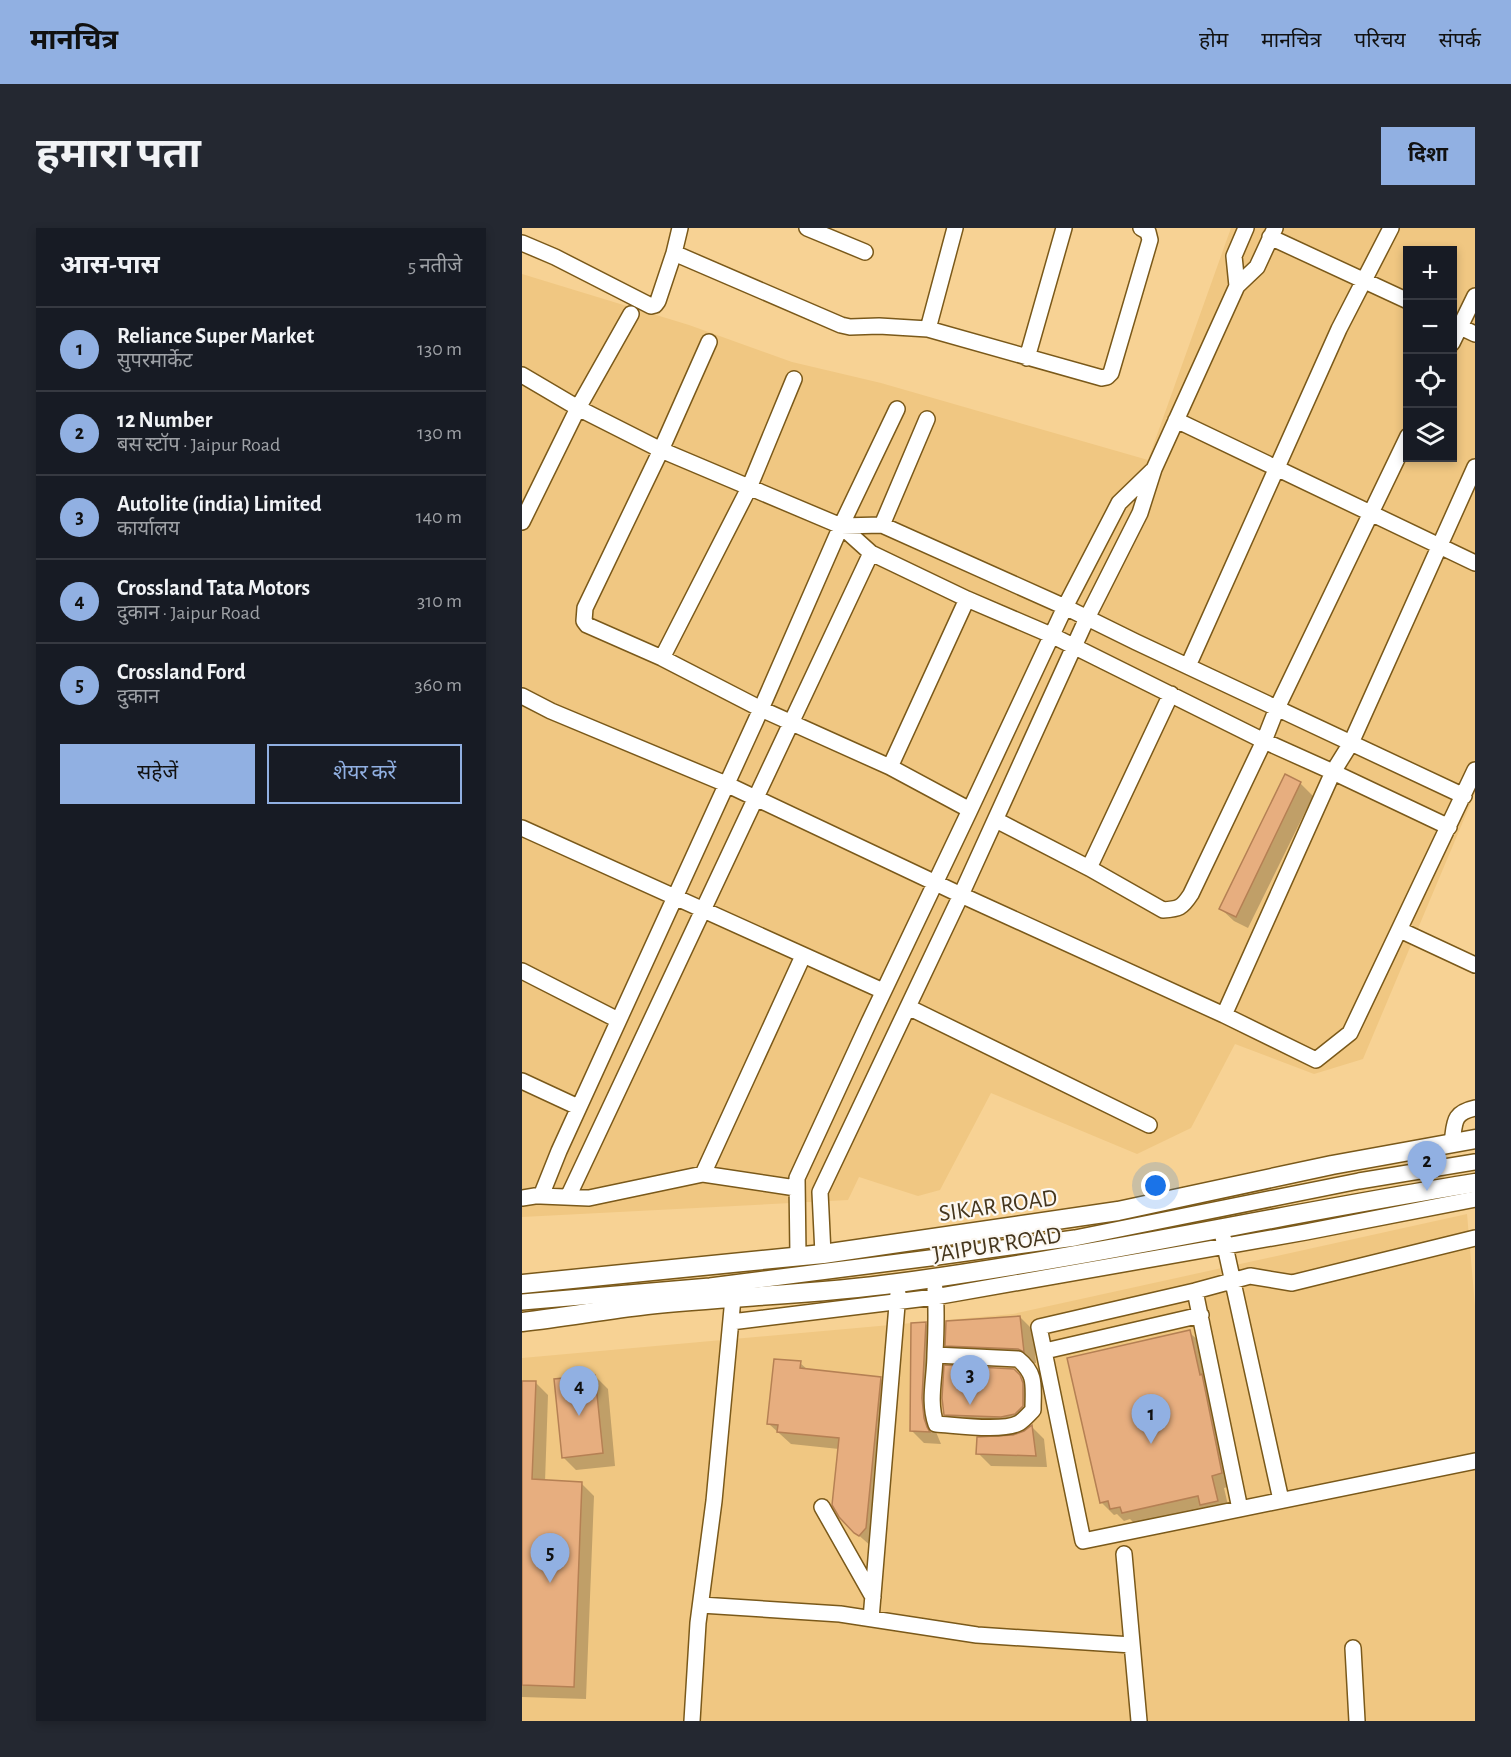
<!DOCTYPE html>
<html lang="hi">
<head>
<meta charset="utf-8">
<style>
	:root { --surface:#171b24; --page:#242831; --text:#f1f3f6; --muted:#9ea1a6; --line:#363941; --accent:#91b0e2 }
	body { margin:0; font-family:"Alegreya Sans","Noto Sans Devanagari",sans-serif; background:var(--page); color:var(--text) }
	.controls { position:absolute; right:18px; top:18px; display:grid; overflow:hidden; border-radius:0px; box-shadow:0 3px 9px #0003 }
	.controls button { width:54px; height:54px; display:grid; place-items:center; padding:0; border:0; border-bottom:2px solid var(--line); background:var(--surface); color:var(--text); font:30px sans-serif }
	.you { position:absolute; left:634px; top:958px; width:21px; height:21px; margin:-15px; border:4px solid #fff; border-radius:50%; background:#1a73e8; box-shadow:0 0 0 9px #1a73e833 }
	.badge { display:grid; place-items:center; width:39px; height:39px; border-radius:50%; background:var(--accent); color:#111; font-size:20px; font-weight:700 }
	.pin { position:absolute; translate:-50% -50px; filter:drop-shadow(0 2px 3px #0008) }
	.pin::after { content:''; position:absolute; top:32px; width:21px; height:18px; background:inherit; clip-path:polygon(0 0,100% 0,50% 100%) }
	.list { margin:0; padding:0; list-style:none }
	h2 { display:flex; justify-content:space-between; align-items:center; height:78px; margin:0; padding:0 24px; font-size:26px }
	h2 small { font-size:20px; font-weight:400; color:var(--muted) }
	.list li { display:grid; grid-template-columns:39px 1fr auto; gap:18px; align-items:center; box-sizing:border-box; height:84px; padding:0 24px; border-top:2px solid var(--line) }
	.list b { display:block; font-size:22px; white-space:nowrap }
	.list p { margin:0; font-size:20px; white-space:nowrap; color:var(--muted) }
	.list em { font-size:20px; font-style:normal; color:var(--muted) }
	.actions { display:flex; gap:12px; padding:18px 24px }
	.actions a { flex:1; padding:14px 0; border:2px solid var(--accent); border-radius:0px; text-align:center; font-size:21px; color:var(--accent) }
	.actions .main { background:var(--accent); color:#111 }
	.icon { flex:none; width:33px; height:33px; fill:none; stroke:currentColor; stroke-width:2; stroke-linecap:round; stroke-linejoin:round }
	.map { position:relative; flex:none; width:953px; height:1493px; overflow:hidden; border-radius:0px }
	header { display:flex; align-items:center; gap:36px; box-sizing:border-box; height:84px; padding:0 30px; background:var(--accent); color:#111 }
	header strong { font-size:28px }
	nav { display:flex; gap:33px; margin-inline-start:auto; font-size:21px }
	.intro { display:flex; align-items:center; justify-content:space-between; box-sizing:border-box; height:144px; padding:0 36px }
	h1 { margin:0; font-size:42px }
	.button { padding:15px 27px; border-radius:0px; background:var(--accent); color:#111; font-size:21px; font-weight:700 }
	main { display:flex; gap:36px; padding:0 36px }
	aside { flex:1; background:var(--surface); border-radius:0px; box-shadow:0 3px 9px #0003 }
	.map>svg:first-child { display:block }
	.built { fill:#f0c782; fill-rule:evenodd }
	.shadow { fill:#0003 }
	.building { fill:#e7ae7f; stroke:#b58054; stroke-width:1.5 }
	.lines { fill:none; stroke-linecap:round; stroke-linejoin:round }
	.minor-casing { stroke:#7a591a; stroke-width:18 }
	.major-casing { stroke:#7a591a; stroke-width:21 }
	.minor { stroke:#fff; stroke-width:15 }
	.major { stroke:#fff; stroke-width:18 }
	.labels { text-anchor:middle; stroke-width:4.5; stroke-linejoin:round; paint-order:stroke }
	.street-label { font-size:24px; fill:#45361d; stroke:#fcf8f2 }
</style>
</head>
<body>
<header>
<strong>मानचित्र</strong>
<nav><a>होम</a><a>मानचित्र</a><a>परिचय</a><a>संपर्क</a></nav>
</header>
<div class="intro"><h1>हमारा पता</h1><a class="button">दिशा</a></div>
<main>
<aside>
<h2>आस-पास<small>5 नतीजे</small></h2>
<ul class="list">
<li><span class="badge">1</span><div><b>Reliance Super Market</b><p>सुपरमार्केट</p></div><em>130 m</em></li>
<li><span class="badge">2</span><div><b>12 Number</b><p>बस स्टॉप · Jaipur Road</p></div><em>130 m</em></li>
<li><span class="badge">3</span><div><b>Autolite (india) Limited</b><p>कार्यालय</p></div><em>140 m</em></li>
<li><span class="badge">4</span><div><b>Crossland Tata Motors</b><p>दुकान · Jaipur Road</p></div><em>310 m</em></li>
<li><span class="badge">5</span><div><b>Crossland Ford</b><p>दुकान</p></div><em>360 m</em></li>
</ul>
<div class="actions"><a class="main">सहेजें</a><a>शेयर करें</a></div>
</aside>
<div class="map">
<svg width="953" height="1493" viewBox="0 0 953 1493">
	<rect width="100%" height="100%" fill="#f7d294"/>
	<!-- built -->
	<path class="built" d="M 709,0 L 953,0 L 953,565 L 841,831 L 792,846 L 713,816 L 669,900 L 615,926 L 469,865 L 418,962 L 396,968 L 337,949 L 326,972 L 0,989 L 0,46 L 167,97 L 270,134 L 359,155 L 626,232 ZM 886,22 L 930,22 L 930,230 L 886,230 Z
		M 945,986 L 953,1078 L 953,1493 L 0,1493 L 0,1130 L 491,1086 Z"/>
	<!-- shadow -->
	<path class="shadow" d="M 764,548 L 778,555 L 791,568 L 726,700 L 712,693 L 699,681 Z
		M 498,1089 L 511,1102 L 514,1135 L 437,1130 L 425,1117 Z
		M 404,1096 L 416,1108 L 412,1184 L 414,1204 L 419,1216 L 402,1215 L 389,1202 Z
		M 667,1104 L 680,1116 L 712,1257 L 702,1260 L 708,1286 L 614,1297 L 608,1291 L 602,1293 L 595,1286 L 592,1287 L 579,1274 Z
		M 278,1135 L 286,1142 L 358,1150 L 371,1163 L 350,1319 L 333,1304 L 317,1221 L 269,1216 L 247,1196 Z
		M 491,1142 L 504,1155 L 513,1190 L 435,1198 L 423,1186 Z
		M 73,1148 L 86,1161 L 93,1238 L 54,1242 L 41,1229 Z
		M 0,1154 L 14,1155 L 26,1167 L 23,1254 L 59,1255 L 72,1268 L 64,1471 L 0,1469 Z
		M 510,1199 L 522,1211 L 525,1239 L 469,1238 L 456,1225 Z"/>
	<!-- building -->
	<path class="building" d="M 763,546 L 779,554 L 714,689 L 697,681 Z
		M 498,1088 L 502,1124 L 496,1121 L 423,1118 L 424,1093 Z
		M 404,1094 L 400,1170 L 402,1190 L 405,1199 L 408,1204 L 388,1203 L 389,1095 Z
		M 668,1102 L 678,1147 L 680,1146 L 700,1245 L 690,1248 L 696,1273 L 678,1277 L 676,1268 L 600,1285 L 598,1279 L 588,1281 L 586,1273 L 578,1275 L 545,1130 Z
		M 252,1131 L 279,1133 L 278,1140 L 359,1149 L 344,1300 L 337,1308 L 332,1305 L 317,1289 L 310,1277 L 317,1210 L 255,1204 L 256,1197 L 245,1196 Z
		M 422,1137 L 492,1141 L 498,1147 L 501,1155 L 501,1178 L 493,1186 L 479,1189 L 422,1187 L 420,1170 Z
		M 73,1147 L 81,1225 L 40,1230 L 32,1151 Z
		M 0,1153 L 14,1153 L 10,1251 L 60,1254 L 52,1459 L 0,1457 Z
		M 510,1197 L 514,1228 L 454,1226 L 455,1209 L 491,1207 L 502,1203 Z"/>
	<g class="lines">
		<!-- minor casing -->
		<g class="minor-casing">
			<path id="minor" d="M 285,0 L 343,24
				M 748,9 L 886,73
				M 0,15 L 33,29 L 129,78 L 133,77 L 136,73 L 152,25 L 158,0
				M 152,25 L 319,97 L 328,99 L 357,98 L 406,101 L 580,150 L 585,149 L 589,145 L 628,12 L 626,4 L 619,0
				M 715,58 L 712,28 L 724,0
				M 930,95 L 953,106
				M 406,101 L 433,0
				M 187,114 L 139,222 L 63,380 L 62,393 L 65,397 L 140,430 L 239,481 L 368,539 L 448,582
				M 930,115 L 953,68
				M 505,130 L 542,0
				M 0,147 L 56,180 L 139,222 L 319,298 L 349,325 L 445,371 L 529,407 L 742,513 L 811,544 L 927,599
				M 654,192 L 953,335
				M 0,294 L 56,180 L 109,86
				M 360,297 L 405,191
				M 319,298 L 360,297 L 543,379 L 614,414 L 942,568
				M 140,430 L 227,260 L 272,151
				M 666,438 L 817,101 L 869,0
				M 0,468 L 29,483 L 204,556 L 439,667 L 702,787 L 794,832 L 828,805 L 953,542
				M 368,539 L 445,371
				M 474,592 L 567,640 L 641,682 C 657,681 660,680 669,666 L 742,513 L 755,480 L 886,208
				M 0,600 L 361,763
				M 567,640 L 649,466
				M 878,702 L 953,737
				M 0,743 L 96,792
				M 386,779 L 627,897
				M 702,787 L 811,544 L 829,515 L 953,239
				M 0,853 L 56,879
				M 930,915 C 933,895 930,885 953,880
				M 181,946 L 281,728
				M 274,960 L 181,946 L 67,970 L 19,968 L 37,923 L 239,481 L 319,298 L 375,181
				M 46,969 L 349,325
				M 0,970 L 19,967
				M 701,1009 L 759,1272
				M 953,1010 L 770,1055 L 728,1048 L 673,1063 L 517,1099 L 561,1313 L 953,1233
				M 301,1026 L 298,964 L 439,667 L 565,390 L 618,285 L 632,241 L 715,58 L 735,39 L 753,0
				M 276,1028 L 275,950 L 347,794 L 447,584 L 543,379 L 597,275 L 630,243
				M 413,1061 C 415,1082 414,1105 413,1126 C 413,1150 406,1173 414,1196 C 433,1197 481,1204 497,1195 C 502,1192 507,1186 511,1182 C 511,1159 515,1146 496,1131 L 413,1127
				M 673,1063 L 718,1281
				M 0,1074 L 188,1058 L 408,1030 L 553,1010 L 837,953 L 953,934
				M 209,1094 L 413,1069 L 784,1004 L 953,971
				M 523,1123 L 679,1087
				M 300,1279 L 351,1369
				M 602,1326 L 617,1493
				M 179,1377 L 318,1386 L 455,1407 L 610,1417
				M 349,1391 L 376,1065
				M 831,1420 L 835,1493
				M 170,1493 L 176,1395 L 192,1273 L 211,1070"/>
		</g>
		<!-- major casing -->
		<g class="major-casing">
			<path id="major" d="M 0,1056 L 301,1026 L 596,983 L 810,937 L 953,911
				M 0,1094 C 42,1089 83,1082 125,1077 C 208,1068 292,1067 376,1055 C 569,1029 760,986 953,955"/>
		</g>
		<!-- minor -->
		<use href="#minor" class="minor"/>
		<!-- major -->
		<use href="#major" class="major"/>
	</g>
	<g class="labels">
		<!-- street labels -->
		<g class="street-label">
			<text transform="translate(476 977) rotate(-8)" y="8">SIKAR ROAD</text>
			<text transform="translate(475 1016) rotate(-9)" y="8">JAIPUR ROAD</text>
		</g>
	</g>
</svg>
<div class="controls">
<button>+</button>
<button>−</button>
<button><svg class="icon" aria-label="locate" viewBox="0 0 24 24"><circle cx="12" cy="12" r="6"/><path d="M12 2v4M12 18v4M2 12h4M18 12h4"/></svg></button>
<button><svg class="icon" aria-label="layers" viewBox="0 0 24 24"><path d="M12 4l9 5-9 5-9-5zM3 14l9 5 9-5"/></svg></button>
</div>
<div class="you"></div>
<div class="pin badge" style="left:629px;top:1216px">1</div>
<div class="pin badge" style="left:905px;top:963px">2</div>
<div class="pin badge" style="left:448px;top:1177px">3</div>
<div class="pin badge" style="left:57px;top:1188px">4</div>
<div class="pin badge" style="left:28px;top:1355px">5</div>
</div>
</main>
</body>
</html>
